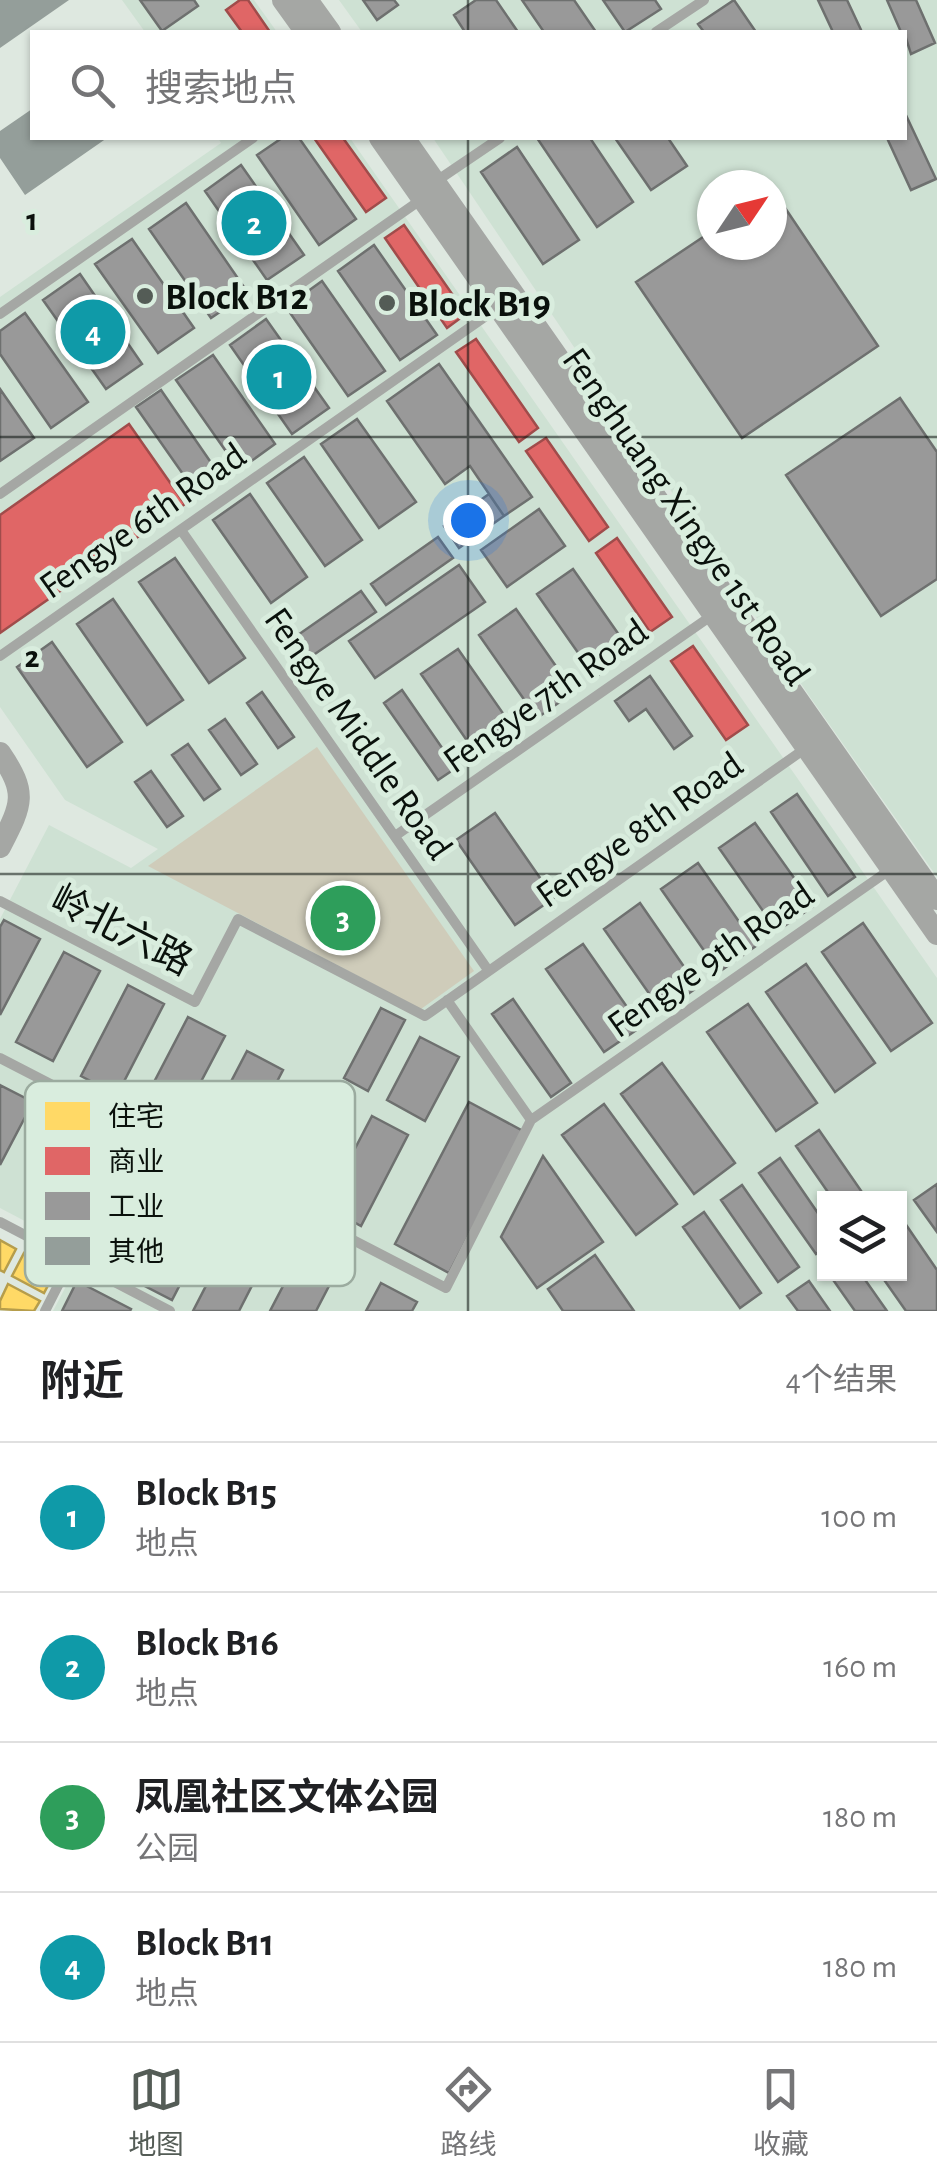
<!DOCTYPE html>
<html lang="zh">
<head>
<meta charset="utf-8">
<style>
	:root { --surface:#fff; --page:#f6f6f6; --text:#202124; --muted:#757577; --line:#e0e0e0; --accent:#545c56 }
	body { margin:0; font-family:"Alegreya Sans","Noto Sans SC",sans-serif; background:var(--page); color:var(--text) }
	.controls { position:absolute; right:30px; bottom:30px; display:grid; overflow:hidden; border-radius:0px; box-shadow:0 2px 8px #0004 }
	.controls button { width:90px; height:90px; display:grid; place-items:center; padding:0; border:0; border-bottom:2px solid var(--line); background:var(--surface); color:var(--text); font:50px sans-serif }
	.compass { position:absolute; left:697px; top:170px; width:90px; height:90px; border-radius:50%; background:var(--surface); box-shadow:0 2px 8px #0004; rotate:55deg }
	.you { position:absolute; left:468px; top:520px; width:35px; height:35px; margin:-25px; border:8px solid #fff; border-radius:50%; background:#1a73e8; box-shadow:0 0 0 15px #1a73e833 }
	.badge { display:grid; place-items:center; width:65px; height:65px; border-radius:50%; background:var(--accent); color:#fff; font-size:32px; font-weight:700 }
	.pin { position:absolute; translate:-50% -50%; border:5px solid #fff; box-shadow:0 2px 10px #0006 }
	.list { margin:0; padding:0; list-style:none }
	h2 { display:flex; justify-content:space-between; align-items:center; height:130px; margin:0; padding:0 40px; font-size:42px }
	h2 small { font-size:32px; font-weight:400; color:var(--muted) }
	.list li { display:grid; grid-template-columns:65px 1fr auto; gap:30px; align-items:center; box-sizing:border-box; height:150px; padding:0 40px; border-top:2px solid var(--line) }
	.list b { display:block; font-size:38px; white-space:nowrap }
	.list p { margin:0; font-size:32px; white-space:nowrap; color:var(--muted) }
	.list em { font-size:32px; font-style:normal; color:var(--muted) }
	.icon { flex:none; width:55px; height:55px; fill:none; stroke:currentColor; stroke-width:2; stroke-linecap:round; stroke-linejoin:round }
	.map { position:relative; flex:none; width:937px; height:1311px; overflow:hidden }
	.search { position:absolute; background:var(--surface); box-shadow:0 2px 8px #0004; left:30px; right:30px; top:30px; height:110px; display:flex; align-items:center; gap:25px; box-sizing:border-box; padding:0 35px; border-radius:0px; color:var(--muted); font-size:38px }
	.sheet { height:730px; background:var(--surface) }
	nav { display:flex; justify-content:space-around; align-items:center; box-sizing:border-box; height:140px; border-top:2px solid var(--line); background:var(--surface); font-size:28px; color:var(--muted) }
	nav a { display:grid; justify-items:center; gap:5px }
	nav .on { color:var(--accent) }
	.map>svg:first-child { display:block }
	.built { fill:#cee1d3; fill-rule:evenodd }
	.green { fill:#cfccba }
	.homes { fill:#ffd966; stroke:#b69d4b; stroke-width:2.5 }
	.shops { fill:#e06666; stroke:#a04c4b; stroke-width:2.5 }
	.industry { fill:#999; stroke:#6e706f; stroke-width:2.5 }
	.building { fill:#949e9a }
	.lines { fill:none; stroke-linecap:round; stroke-linejoin:round }
	.service { stroke:#a5a7a4; stroke-width:10 }
	.tertiary { stroke:#a5a7a4; stroke-width:22 }
	.grid { fill:none; stroke:#0a110c; stroke-width:2.5; stroke-opacity:0.55 }
	.poi-dot { fill:#545c56; stroke:#d9edde; stroke-width:4 }
	.labels { text-anchor:middle; stroke-width:10; stroke-linejoin:round; paint-order:stroke }
	.poi-label { font-size:38px; font-weight:bold; fill:#0a110c; stroke:#d9edde; text-anchor:start }
	.street-label { font-size:38px; fill:#0a110c; stroke:#d9edde }
	.key { fill:#d9edde; stroke:#9bab9f; stroke-width:2.5 }
	.key-label { font-size:28px; fill:#0a110c }
	.grid-label { font-size:32px; text-anchor:middle; font-weight:bold; fill:#0a110c; stroke:#d9edde; stroke-width:10; stroke-linejoin:round; paint-order:stroke }
</style>
</head>
<body>
<div class="map">
<svg width="937" height="1311" viewBox="0 0 937 1311">
	<rect width="100%" height="100%" fill="#dee8e0"/>
	<!-- built -->
	<path class="built" d="M 122,0 L 254,0 L 277,32 L 145,32 Z
		M 339,0 L 937,0 L 937,877 L 810,697 L 433,138 L 904,138 L 904,32 L 362,32 ZM 712,185 L 772,185 L 772,245 L 712,245 Z
		M 218,138 L 350,138 L 937,978 L 937,1311 L 53,1311 L 84,1252 L 0,1208 L 0,919 L 49,825 L 131,868 L 158,849 L 65,800 L 0,707 L 0,297 L 221,143 ZM 824,1198 L 900,1198 L 900,1274 L 824,1274 Z"/>
	<!-- green -->
	<path class="green" d="M 317,747 L 474,971 L 421,1009 L 148,866 Z"/>
	<!-- homes -->
	<path class="homes" d="M 0,1240 L 16,1249 L 4,1272 L 0,1270 Z
		M 24,1253 L 56,1270 L 44,1293 L 12,1276 Z
		M 8,1284 L 40,1301 L 34,1311 L 0,1309 L 0,1301 Z"/>
	<!-- shops -->
	<path class="shops" d="M 240,0 L 248,0 L 270,32 L 242,32 L 226,10 Z
		M 314,138 L 343,138 L 386,198 L 366,212 Z
		M 404,225 L 466,314 L 447,328 L 385,238 Z
		M 476,339 L 538,428 L 519,442 L 456,352 Z
		M 129,424 L 185,504 L 0,633 L 0,515 Z
		M 546,438 L 608,527 L 589,541 L 526,451 Z
		M 617,538 L 672,617 L 650,632 L 596,553 Z
		M 693,646 L 748,725 L 726,740 L 671,661 Z"/>
	<!-- industry -->
	<path class="industry" d="M 140,0 L 194,0 L 198,6 L 162,31 Z
		M 363,0 L 394,0 L 398,5 L 377,20 Z
		M 476,0 L 496,0 L 518,32 L 465,32 L 454,15 Z
		M 522,0 L 574,0 L 596,32 L 544,32 Z
		M 603,0 L 655,0 L 661,9 L 625,32 Z
		M 734,0 L 756,32 L 704,32 L 698,24 Z
		M 818,0 L 847,0 L 862,32 L 833,32 Z
		M 887,0 L 916,0 L 935,43 L 911,54 L 904,32 L 901,32 Z
		M 904,111 L 936,179 L 911,190 L 887,138 L 904,138 Z
		M 282,138 L 299,138 L 356,219 L 319,245 L 257,155 Z
		M 537,138 L 590,138 L 633,202 L 597,227 Z
		M 615,138 L 668,138 L 687,166 L 651,190 Z
		M 517,147 L 579,240 L 543,264 L 481,172 Z
		M 241,165 L 304,255 L 267,280 L 205,191 Z
		M 773,190 L 878,346 L 742,438 L 636,282 L 712,231 L 712,245 L 772,245 Z
		M 186,203 L 248,293 L 211,318 L 149,229 Z
		M 132,239 L 194,328 L 158,353 L 95,264 Z
		M 374,245 L 437,335 L 400,360 L 338,271 Z
		M 80,274 L 142,364 L 106,389 L 43,300 Z
		M 322,281 L 385,371 L 348,396 L 286,307 Z
		M 25,313 L 88,402 L 51,428 L 0,354 L 0,331 Z
		M 266,319 L 329,408 L 292,434 L 230,345 Z
		M 213,355 L 275,444 L 239,470 L 176,380 Z
		M 439,364 L 532,497 L 504,516 L 470,466 L 445,484 L 387,401 Z
		M 0,389 L 34,438 L 0,461 Z
		M 161,390 L 223,480 L 199,497 L 136,407 Z
		M 900,398 L 937,452 L 937,579 L 881,616 L 786,475 Z
		M 357,419 L 416,502 L 379,528 L 321,444 Z
		M 304,457 L 362,540 L 325,566 L 267,483 Z
		M 250,494 L 307,577 L 271,603 L 213,520 Z
		M 489,494 L 504,516 L 459,548 L 444,526 Z
		M 539,509 L 565,546 L 507,587 L 481,550 Z
		M 438,537 L 453,558 L 386,605 L 371,584 Z
		M 175,558 L 245,658 L 209,683 L 139,582 Z
		M 459,565 L 485,602 L 375,678 L 349,641 Z
		M 573,569 L 631,652 L 595,677 L 537,594 Z
		M 361,591 L 376,612 L 309,658 L 295,637 Z
		M 113,599 L 183,700 L 147,725 L 77,624 Z
		M 516,609 L 574,692 L 537,718 L 479,635 Z
		M 52,642 L 122,742 L 87,767 L 17,667 Z
		M 458,649 L 516,732 L 479,758 L 421,674 Z
		M 650,676 L 692,736 L 674,749 L 646,709 L 629,721 L 615,701 Z
		M 402,690 L 456,768 L 438,780 L 384,703 Z
		M 262,692 L 294,737 L 278,748 L 247,703 Z
		M 225,719 L 257,764 L 241,775 L 209,730 Z
		M 188,744 L 220,789 L 204,800 L 172,755 Z
		M 151,771 L 183,816 L 167,827 L 135,782 Z
		M 797,794 L 855,877 L 828,896 L 771,812 Z
		M 495,813 L 554,898 L 515,925 L 456,840 Z
		M 755,823 L 814,906 L 777,931 L 719,848 Z
		M 698,863 L 756,946 L 719,972 L 661,889 Z
		M 640,903 L 698,987 L 662,1012 L 604,929 Z
		M 4,920 L 40,939 L 0,1015 L 0,927 Z
		M 863,923 L 932,1023 L 891,1051 L 822,952 Z
		M 583,944 L 641,1027 L 604,1052 L 546,969 Z
		M 64,952 L 100,971 L 53,1061 L 16,1042 Z
		M 806,964 L 875,1063 L 835,1092 L 766,992 Z
		M 128,985 L 164,1004 L 117,1095 L 81,1076 Z
		M 513,999 L 571,1083 L 551,1097 L 492,1014 Z
		M 748,1004 L 817,1103 L 776,1131 L 707,1032 Z
		M 381,1008 L 405,1020 L 368,1091 L 344,1078 Z
		M 188,1017 L 225,1036 L 177,1127 L 141,1107 Z
		M 420,1037 L 459,1057 L 425,1121 L 387,1100 Z
		M 247,1051 L 283,1070 L 236,1161 L 200,1141 Z
		M 662,1063 L 735,1163 L 694,1194 L 621,1094 Z
		M 0,1085 L 33,1102 L 0,1165 Z
		M 469,1102 L 523,1131 L 449,1273 L 395,1244 Z
		M 604,1104 L 677,1204 L 636,1235 L 562,1135 Z
		M 372,1116 L 408,1135 L 361,1226 L 325,1206 Z
		M 819,1130 L 866,1198 L 832,1198 L 796,1146 Z
		M 543,1156 L 603,1242 L 537,1288 L 501,1237 Z
		M 780,1158 L 824,1222 L 824,1248 L 816,1254 L 759,1173 Z
		M 187,1181 L 224,1200 L 172,1300 L 135,1281 Z
		M 937,1184 L 937,1232 L 914,1200 Z
		M 742,1185 L 799,1267 L 778,1282 L 721,1200 Z
		M 244,1212 L 280,1231 L 239,1311 L 193,1311 Z
		M 704,1212 L 761,1293 L 740,1308 L 683,1227 Z
		M 900,1216 L 937,1270 L 937,1311 L 906,1311 L 880,1274 L 900,1274 Z
		M 306,1242 L 342,1261 L 316,1311 L 270,1311 Z
		M 595,1255 L 634,1311 L 563,1311 L 548,1289 Z
		M 829,1274 L 861,1274 L 887,1311 L 855,1311 Z
		M 77,1281 L 131,1309 L 130,1311 L 62,1311 Z
		M 809,1281 L 830,1311 L 798,1311 L 787,1296 Z
		M 381,1283 L 417,1302 L 412,1311 L 366,1311 Z"/>
	<!-- building -->
	<path class="building" d="M 0,0 L 69,0 L 0,48 Z
		M 32,109 L 32,138 L 107,138 L 25,195 L 0,158 L 0,131 Z"/>
	<g class="lines">
		<!-- service -->
		<path class="service" d="M 656,32 L 704,0
			M 435,182 L 500,138
			M 0,314 L 253,138
			M 0,494 L 422,199
			M 181,530 L 488,970
			M 0,656 L 499,307
			M 395,836 L 714,614
			M 0,901 L 195,1002 L 238,919 L 425,1016 L 806,748
			M 447,1000 L 531,1120 L 891,869
			M 0,1058 L 446,1288 L 531,1120
			M 0,1222 L 170,1311
			M 119,1284 L 185,1153
			M 45,1311 L 71,1260"/>
		<!-- tertiary -->
		<path class="tertiary" d="M 283,0 L 306,32
			M 307,0 L 330,32
			M 380,138 L 937,934
			M 404,138 L 937,899
			M 0,753 C 28,794 22,804 0,847"/>
	</g>
	<!-- grid -->
	<path class="grid" d="M 468,0 L 468,32M 468,138 L 468,1311M 0,437 L 937,437M 0,874 L 937,874"/>
	<!-- markers -->
	<g class="poi-dot">
		<circle cx="145" cy="296" r="10"/>
		<circle cx="387" cy="303" r="10"/>
	</g>
	<g class="labels">
		<!-- poi labels -->
		<g class="poi-label">
			<text x="165" y="309">Block B12</text>
			<text x="407" y="316">Block B19</text>
		</g>
		<!-- street labels -->
		<g class="street-label">
			<text transform="translate(687 516) rotate(55)" y="13">Fenghuang Xingye 1st Road</text>
			<text transform="translate(142 520) rotate(-35)" y="13">Fengye 6th Road</text>
			<text transform="translate(545 695) rotate(-35)" y="13">Fengye 7th Road</text>
			<text transform="translate(359 733) rotate(55)" y="13">Fengye Middle Road</text>
			<text transform="translate(639 829) rotate(-35)" y="13">Fengye 8th Road</text>
			<text transform="translate(122 930) rotate(27)" y="13">岭北六路</text>
			<text transform="translate(710 959) rotate(-35)" y="13">Fengye 9th Road</text>
		</g>
	</g>
	<!-- legend -->
	<rect x="25" y="1081" width="330" height="205" rx="15" class="key"/>
	<rect x="45" y="1102" width="45" height="28" fill="#ffd966"/>
	<rect x="45" y="1147" width="45" height="28" fill="#e06666"/>
	<rect x="45" y="1192" width="45" height="28" fill="#999"/>
	<rect x="45" y="1237" width="45" height="28" fill="#949e9a"/>
	<g class="key-label">
		<text x="108" y="1126">住宅</text>
		<text x="108" y="1171">商业</text>
		<text x="108" y="1216">工业</text>
		<text x="108" y="1261">其他</text>
	</g>
	<g class="grid-label">
		<text x="32" y="230">1</text>
		<text x="32" y="667">2</text>
	</g>
</svg>
<div class="controls">
<button><svg class="icon" aria-label="layers" viewBox="0 0 24 24"><path d="M12 4l9 5-9 5-9-5zM3 14l9 5 9-5"/></svg></button>
</div>
<svg class="compass" viewBox="-18 -18 36 36"><path d="M0-13l5 13h-10z" fill="#e53935"/><path d="M0 13l5-13h-10z" fill="#757577"/></svg>
<div class="you"></div>
<div class="pin badge" style="left:279px;top:377px;background:#0f9aa8">1</div>
<div class="pin badge" style="left:254px;top:223px;background:#0f9aa8">2</div>
<div class="pin badge" style="left:343px;top:918px;background:#2e9e5b">3</div>
<div class="pin badge" style="left:93px;top:332px;background:#0f9aa8">4</div>
<div class="search"><svg class="icon" aria-label="search" viewBox="0 0 24 24"><circle cx="10" cy="10" r="6"/><path d="M15 15l6 6"/></svg>搜索地点</div>
</div>
<section class="sheet">
<h2>附近<small>4个结果</small></h2>
<ul class="list">
<li><span class="badge" style="background:#0f9aa8">1</span><div><b>Block B15</b><p>地点</p></div><em>100 m</em></li>
<li><span class="badge" style="background:#0f9aa8">2</span><div><b>Block B16</b><p>地点</p></div><em>160 m</em></li>
<li><span class="badge" style="background:#2e9e5b">3</span><div><b>凤凰社区文体公园</b><p>公园</p></div><em>180 m</em></li>
<li><span class="badge" style="background:#0f9aa8">4</span><div><b>Block B11</b><p>地点</p></div><em>180 m</em></li>
</ul>
</section>
<nav>
<a class="on"><svg class="icon" aria-label="map" viewBox="0 0 24 24"><path d="M3 6l6-2 6 2 6-2v14l-6 2-6-2-6 2zM9 4v14M15 6v14"/></svg>地图</a>
<a><svg class="icon" aria-label="directions" viewBox="0 0 24 24"><path d="M12 3l9 9-9 9-9-9zM9 14v-3h6M13 9l2 2-2 2"/></svg>路线</a>
<a><svg class="icon" aria-label="saved" viewBox="0 0 24 24"><path d="M7 4h10v16l-5-4-5 4z"/></svg>收藏</a>
</nav>
</body>
</html>
